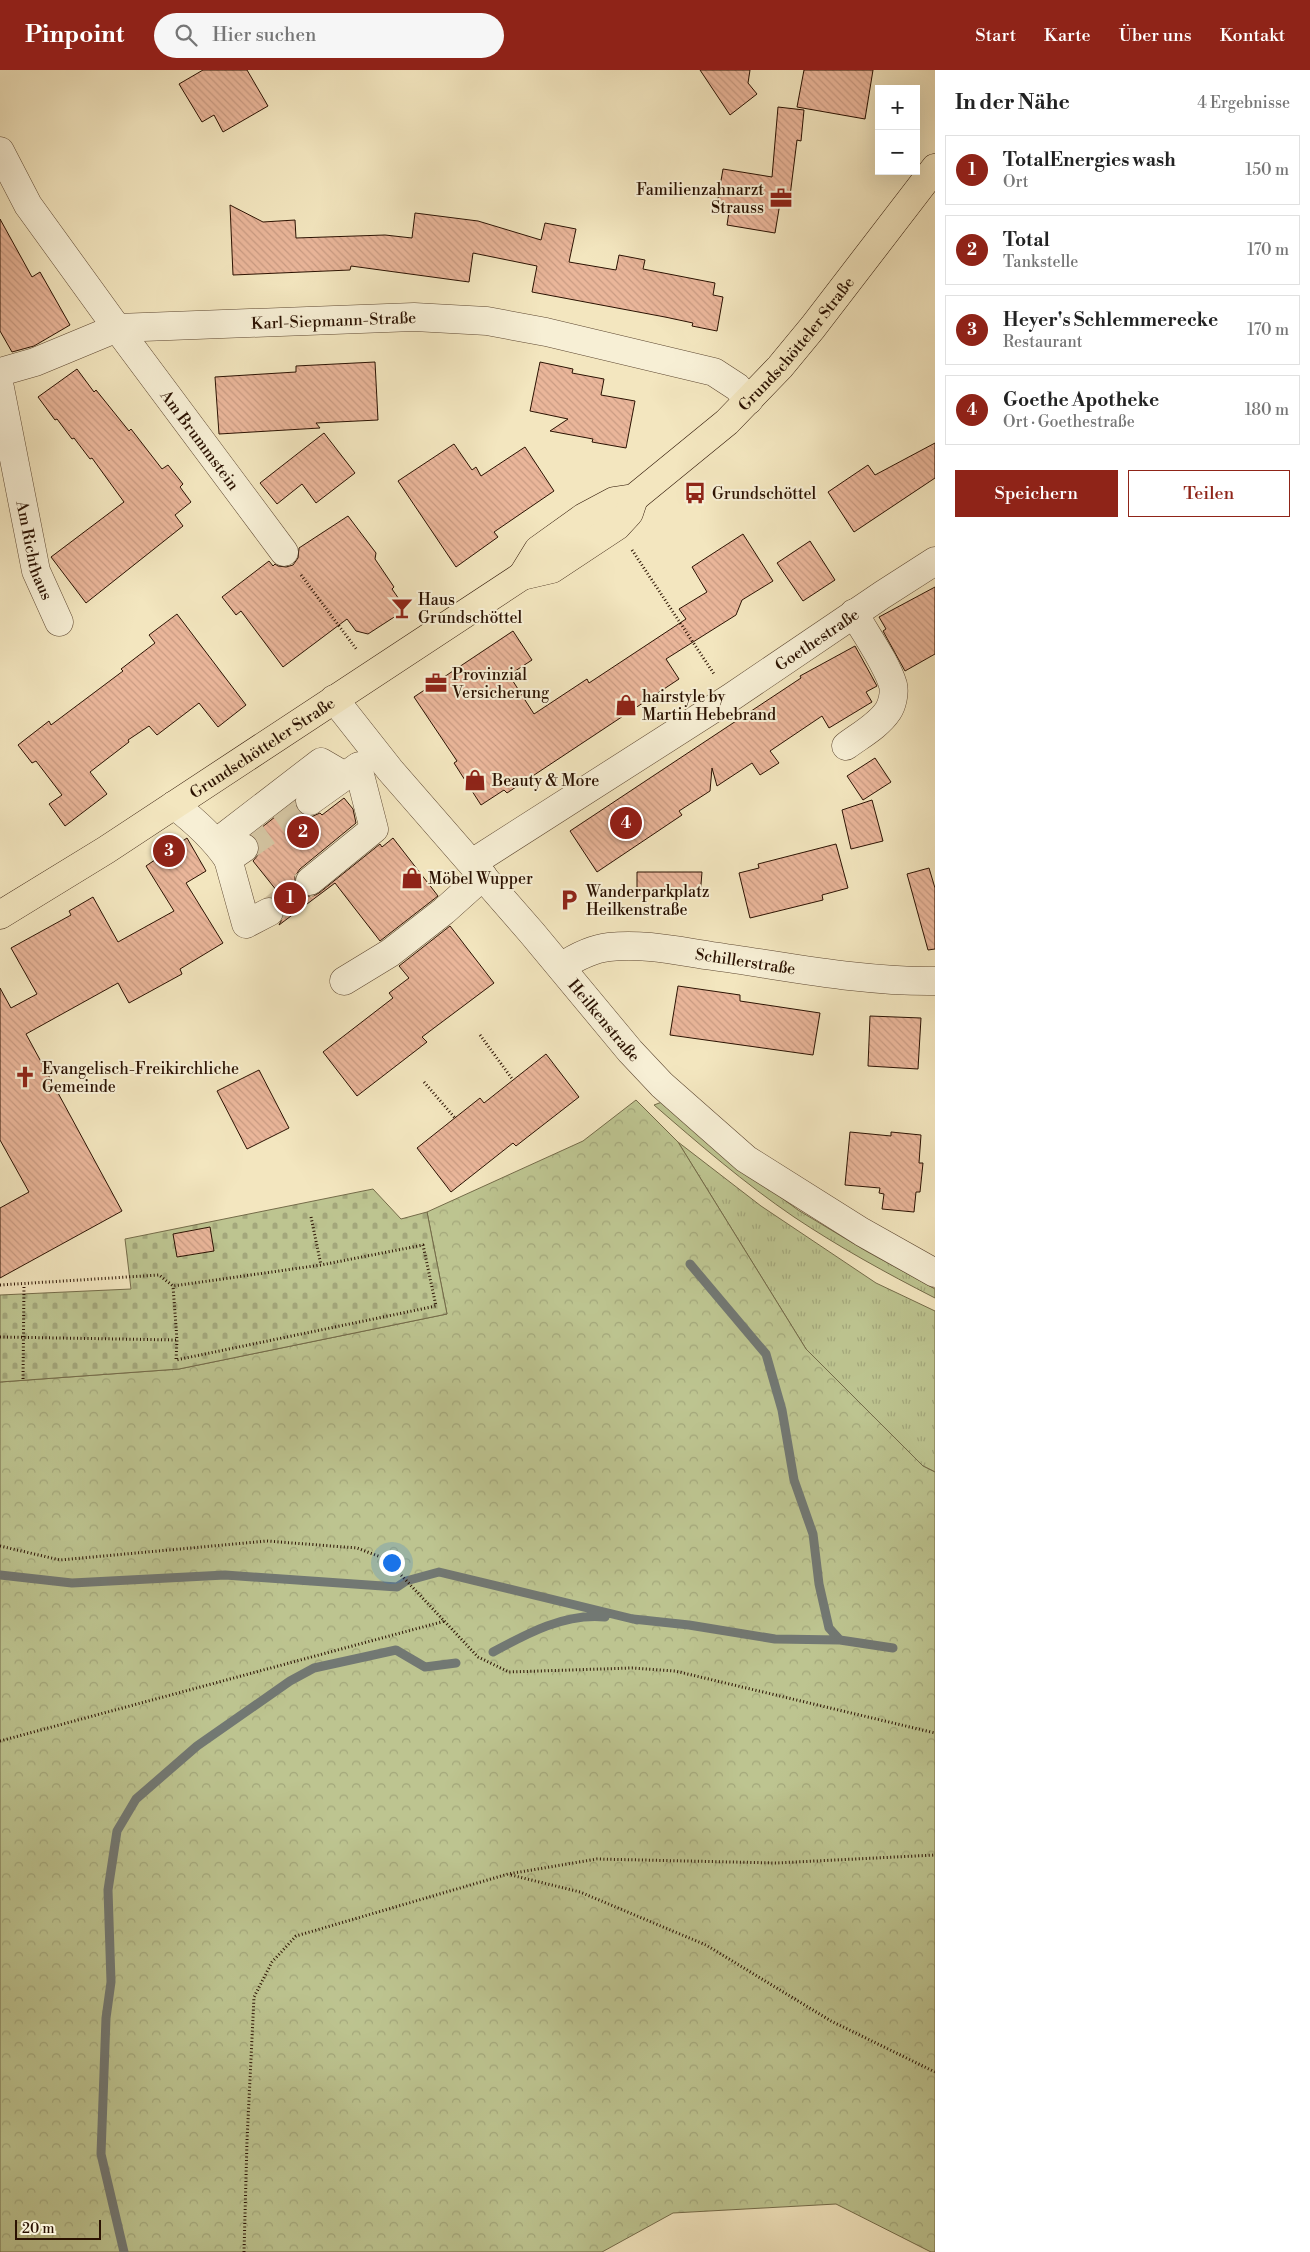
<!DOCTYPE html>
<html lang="de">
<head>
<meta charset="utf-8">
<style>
	:root { --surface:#fff; --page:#f6f6f6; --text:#222; --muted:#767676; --line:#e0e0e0; --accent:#8f2418 }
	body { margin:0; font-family:"Libre Bodoni",serif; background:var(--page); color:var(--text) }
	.controls { position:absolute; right:15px; top:15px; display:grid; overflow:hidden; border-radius:0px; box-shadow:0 5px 20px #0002 }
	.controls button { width:45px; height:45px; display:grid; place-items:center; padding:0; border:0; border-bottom:1px solid var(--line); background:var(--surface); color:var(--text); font:25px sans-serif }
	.scale { position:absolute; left:15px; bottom:12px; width:86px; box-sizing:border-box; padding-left:5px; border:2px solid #2b1202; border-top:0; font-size:14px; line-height:18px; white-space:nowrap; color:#2b1202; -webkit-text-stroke:4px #f7efd5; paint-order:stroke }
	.you { position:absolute; left:391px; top:1492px; width:18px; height:18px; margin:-12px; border:4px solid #fff; border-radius:50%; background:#1a73e8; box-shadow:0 0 0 8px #1a73e833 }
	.badge { display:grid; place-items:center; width:32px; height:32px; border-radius:50%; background:var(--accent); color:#fff; font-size:16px; font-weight:700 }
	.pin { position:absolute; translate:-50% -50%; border:2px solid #fff; box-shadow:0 1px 5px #0006 }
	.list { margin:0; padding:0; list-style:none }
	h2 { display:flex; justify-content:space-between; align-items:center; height:65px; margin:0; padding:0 20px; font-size:21px }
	h2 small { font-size:16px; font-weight:400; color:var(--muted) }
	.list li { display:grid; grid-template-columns:32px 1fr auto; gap:15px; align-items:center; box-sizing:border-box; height:70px; margin:0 10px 10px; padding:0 10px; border:1px solid var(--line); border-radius:0px }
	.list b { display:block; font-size:19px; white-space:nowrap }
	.list p { margin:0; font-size:16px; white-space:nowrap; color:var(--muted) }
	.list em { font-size:16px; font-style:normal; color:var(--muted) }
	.actions { display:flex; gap:10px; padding:15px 20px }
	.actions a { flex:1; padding:11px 0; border:1px solid var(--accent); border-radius:0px; text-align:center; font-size:18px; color:var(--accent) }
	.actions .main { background:var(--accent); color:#fff }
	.icon { flex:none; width:28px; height:28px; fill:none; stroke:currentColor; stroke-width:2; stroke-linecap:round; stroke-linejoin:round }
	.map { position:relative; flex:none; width:935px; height:2182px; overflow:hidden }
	header { display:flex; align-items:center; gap:30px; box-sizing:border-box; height:70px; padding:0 25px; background:var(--accent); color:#fff }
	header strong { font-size:24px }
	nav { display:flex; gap:28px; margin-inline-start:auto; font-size:18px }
	.search { width:350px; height:45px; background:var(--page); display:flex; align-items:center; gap:12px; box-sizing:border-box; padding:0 18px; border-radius:28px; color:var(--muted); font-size:19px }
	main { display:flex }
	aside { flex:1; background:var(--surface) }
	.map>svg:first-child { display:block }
	.grass { fill:url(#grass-tufts); stroke:#746b49 }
	.forest { fill:url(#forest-crowns); stroke:#746b49 }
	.cemetery { fill:url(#cemetery-stones); stroke:#746b49 }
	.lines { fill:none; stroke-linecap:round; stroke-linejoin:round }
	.stream { stroke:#727873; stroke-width:9 }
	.building { fill:url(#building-back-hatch); stroke:#2b1202 }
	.minor-tunnel { stroke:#d5c6a3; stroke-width:28; stroke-dasharray:28 14; stroke-linecap:butt }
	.minor-casing { stroke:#5d4731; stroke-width:29 }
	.major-casing { stroke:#2b1202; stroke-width:29 }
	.path { stroke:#2b1202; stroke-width:3; stroke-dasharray:1 2.5; stroke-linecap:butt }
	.minor { stroke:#f7efd5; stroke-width:28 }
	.major { stroke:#f3e6bf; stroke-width:28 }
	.labels { text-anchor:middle; stroke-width:4; stroke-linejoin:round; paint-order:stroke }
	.poi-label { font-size:16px; fill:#2b1202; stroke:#f7efd5; text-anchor:start }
	.street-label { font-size:16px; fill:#2b1202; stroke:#f7efd5 }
</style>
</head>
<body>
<header>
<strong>Pinpoint</strong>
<div class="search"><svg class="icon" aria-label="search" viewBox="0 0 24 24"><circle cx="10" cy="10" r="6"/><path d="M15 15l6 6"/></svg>Hier suchen</div>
<nav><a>Start</a><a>Karte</a><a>Über uns</a><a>Kontakt</a></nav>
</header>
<main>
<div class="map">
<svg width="935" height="2182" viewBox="0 0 935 2182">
	<defs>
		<pattern id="grass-tufts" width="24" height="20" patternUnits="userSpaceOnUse" patternTransform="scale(1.25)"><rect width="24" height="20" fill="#bdc490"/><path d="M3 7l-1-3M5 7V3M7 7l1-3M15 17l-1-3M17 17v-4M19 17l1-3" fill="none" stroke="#a3a77b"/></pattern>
		<pattern id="forest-crowns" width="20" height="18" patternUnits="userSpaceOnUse" patternTransform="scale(1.25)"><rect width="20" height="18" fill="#bdc490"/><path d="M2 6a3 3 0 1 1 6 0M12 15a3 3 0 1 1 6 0" fill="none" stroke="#a3a77b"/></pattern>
		<pattern id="cemetery-stones" width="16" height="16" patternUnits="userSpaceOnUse" patternTransform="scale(1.25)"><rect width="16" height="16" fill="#bdc490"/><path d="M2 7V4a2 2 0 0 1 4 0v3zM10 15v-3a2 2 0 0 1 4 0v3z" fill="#a3a77b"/></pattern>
		<pattern id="building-back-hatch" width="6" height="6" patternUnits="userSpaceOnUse" patternTransform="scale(1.25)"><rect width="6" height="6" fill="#eab69a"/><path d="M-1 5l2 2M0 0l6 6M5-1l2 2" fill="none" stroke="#c99b83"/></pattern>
	</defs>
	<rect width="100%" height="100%" fill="#f3e6bf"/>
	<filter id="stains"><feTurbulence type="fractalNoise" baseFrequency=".004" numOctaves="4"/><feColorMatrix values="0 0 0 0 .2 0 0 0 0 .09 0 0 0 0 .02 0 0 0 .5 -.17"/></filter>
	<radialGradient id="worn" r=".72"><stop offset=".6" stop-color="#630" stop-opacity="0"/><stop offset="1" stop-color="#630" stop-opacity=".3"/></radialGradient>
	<!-- grass -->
	<path class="grass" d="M 662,1032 L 740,1097 L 798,1140 L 866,1181 L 935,1219 L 935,1228 C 886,1203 839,1177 794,1147 C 744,1113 699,1074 654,1035 Z
		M 678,1072 L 761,1136 L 876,1213 L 935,1241 L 935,1402 L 923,1396 L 806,1279 Z"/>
	<!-- forest -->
	<path class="forest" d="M 636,1030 L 678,1072 L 806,1279 L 923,1396 L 935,1402 L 935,2182 L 931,2182 L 836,2134 L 673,2143 L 602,2182 L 0,2182 L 0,1312 L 179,1299 L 447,1244 L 427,1142 L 583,1071 Z"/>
	<!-- cemetery -->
	<path class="cemetery" d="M 373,1119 L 401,1149 L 427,1142 L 447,1244 L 179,1299 L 0,1312 L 0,1225 L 131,1219 L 125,1169 Z"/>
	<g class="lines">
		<!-- stream -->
		<path class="stream" d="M 690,1194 L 766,1284 L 782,1340 L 794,1410 L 813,1464 L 819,1514 L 829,1558 L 840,1570
			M 0,1505 L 72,1513 L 225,1505 L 397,1517 L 406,1511 L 439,1502 L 637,1550
			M 633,1549 L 689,1555 L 775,1569 L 840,1570 L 893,1578
			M 493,1582 C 528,1563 565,1543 605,1547
			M 124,2182 L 101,2084 L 106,1948 L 111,1912 L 108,1820 L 117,1761 L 136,1729 L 197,1676 L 290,1611 L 314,1598 L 396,1580 L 425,1597 L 456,1593"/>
	</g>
	<!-- building -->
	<path class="building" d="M 203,0 L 247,0 L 268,36 L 223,62 L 214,45 L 202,52 L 179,14 Z
		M 700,0 L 750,0 L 748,13 L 757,24 L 730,45 Z
		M 804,0 L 873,0 L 865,49 L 797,37 Z
		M 778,37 L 804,40 L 801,71 L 797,70 L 789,134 L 780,133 L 775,163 L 727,155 L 729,142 L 716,140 L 723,99 L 772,107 Z
		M 230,135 L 263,152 L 295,150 L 296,168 L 385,165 L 412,168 L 415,143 L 478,151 L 541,170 L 545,153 L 576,159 L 569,192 L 616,200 L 619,185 L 645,190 L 643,199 L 715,213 L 713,225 L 723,227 L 717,261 L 692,256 L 693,253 L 665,247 L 532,222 L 537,196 L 473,183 L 469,212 L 351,196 L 350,200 L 233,205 Z
		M 0,149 L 32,207 L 40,202 L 70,255 L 34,276 L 12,282 L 0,261 Z
		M 375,292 L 378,350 L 316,353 L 320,358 L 219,364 L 215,307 L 296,302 L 296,296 Z
		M 540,292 L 573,299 L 572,303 L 604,309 L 601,325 L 635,331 L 626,378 L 592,372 L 593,369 L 550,361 L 568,349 L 530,341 Z
		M 77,299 L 94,322 L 96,320 L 129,361 L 131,359 L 162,399 L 168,395 L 183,414 L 180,417 L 191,432 L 175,445 L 183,456 L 86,533 L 51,487 L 124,432 L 92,388 L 90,389 L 74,368 L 72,369 L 57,349 L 55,350 L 38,327 Z
		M 324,363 L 355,403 L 316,433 L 302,414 L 277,434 L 260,413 Z
		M 935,373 L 935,408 L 854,462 L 828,422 L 868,395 L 875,405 Z
		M 454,374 L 472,400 L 476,397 L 481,406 L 525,377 L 554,421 L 494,462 L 498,467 L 456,497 L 398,411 Z
		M 348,446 L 376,483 L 375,489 L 394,517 L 392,519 L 401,532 L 402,542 L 368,564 L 356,561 L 347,549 L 283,597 L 241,541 L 236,545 L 222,527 L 269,491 L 273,496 L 275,494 L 278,496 L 286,497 L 293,495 L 298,488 L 299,478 Z
		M 743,464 L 773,511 L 742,530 L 736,545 L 666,589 L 679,609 L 507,723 L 504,720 L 481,735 L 454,693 L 457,691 L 414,627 L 513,561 L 532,590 L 509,605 L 534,644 L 587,609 L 589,613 L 686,549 L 679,539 L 707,522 L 692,497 Z
		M 810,471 L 835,510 L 803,531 L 777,493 Z
		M 935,517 L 935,584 L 905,601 L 883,561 L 886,559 L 879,547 Z
		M 177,544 L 246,635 L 218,657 L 199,633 L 157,665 L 149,656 L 128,670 L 129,672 L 90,702 L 107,724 L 65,756 L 49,734 L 62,725 L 36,691 L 32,693 L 18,675 L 49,651 L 51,655 L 123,601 L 121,599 L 155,573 L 149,565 Z
		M 855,576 L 877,616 L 866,622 L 872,632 L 829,658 L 822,646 L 770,681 L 779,693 L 760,705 L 752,693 L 717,716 L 712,698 L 710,721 L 679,741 L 682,745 L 597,802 L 570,761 L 801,608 L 800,606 Z
		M 875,688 L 891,712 L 863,730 L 847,706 Z
		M 344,728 L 353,739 L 356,753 L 300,799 L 295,806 L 295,814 L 298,821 L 305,826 L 313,826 L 319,823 L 380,774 L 382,777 L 393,768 L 438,826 L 380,871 L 335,813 L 279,855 L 285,843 L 283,835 L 277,829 L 269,826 L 277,821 L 253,791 L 258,785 L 260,777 L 257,770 L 252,765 L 294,732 L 298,740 L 303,745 L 311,747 L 320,743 L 322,745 Z
		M 872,730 L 883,771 L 851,779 L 842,740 Z
		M 187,768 L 206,801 L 186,813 L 223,873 L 180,899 L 182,904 L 129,933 L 118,913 L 26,964 L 122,1141 L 0,1208 L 0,1138 L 29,1122 L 0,1070 L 0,918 L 11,938 L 37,924 L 11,878 L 71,845 L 69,841 L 93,827 L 118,872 L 174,841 L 146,796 Z
		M 836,774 L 848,818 L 822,825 L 823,830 L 750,848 L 739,803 L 759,798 L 758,794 Z
		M 929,798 L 935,818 L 935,879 L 928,880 L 907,804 Z
		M 637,802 L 702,802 L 700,827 L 637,827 Z
		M 450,856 L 494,913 L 422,967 L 427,972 L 357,1026 L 323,982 L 393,928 L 389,923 L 409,908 L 399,896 Z
		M 678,916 L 740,925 L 740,931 L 820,943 L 813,985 L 670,965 Z
		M 870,946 L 921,948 L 918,999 L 868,996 Z
		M 546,984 L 579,1027 L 516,1076 L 513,1073 L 451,1122 L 417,1078 L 480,1028 L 484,1033 Z
		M 259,1000 L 289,1058 L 247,1079 L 217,1021 Z
		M 850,1062 L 891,1066 L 891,1062 L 921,1065 L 919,1093 L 923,1093 L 920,1122 L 916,1122 L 914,1142 L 882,1139 L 884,1124 L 879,1123 L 880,1118 L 845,1115 Z
		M 210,1157 L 214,1181 L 177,1187 L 173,1164 Z"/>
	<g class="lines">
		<!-- minor-tunnel -->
		<path class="minor-tunnel" d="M 244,778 L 310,731
			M 269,842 L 310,811"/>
		<!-- minor casing -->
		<g class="minor-casing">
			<g id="minor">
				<path id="s1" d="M 0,81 L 28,135 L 117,258 L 284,482"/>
				<path id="s2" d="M 0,302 L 35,292 L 117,258 L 414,247 L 487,251 L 546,262 L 714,302 L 737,317 L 749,330"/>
				<path id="s3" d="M 0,318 L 36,501 L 59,552"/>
				<path id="s4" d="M 334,629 L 390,700 L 532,863 L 630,981 L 662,1015 L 746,1089 L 862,1162 L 935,1203"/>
				<path d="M 846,676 C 859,666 878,656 888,641 C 892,635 895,623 893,615 C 886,592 866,565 854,543"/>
				<path d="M 310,731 L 359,696"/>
				<path d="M 174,735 C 195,751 213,767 228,789 L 244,778"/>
				<path d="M 217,772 L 321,692 L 345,706"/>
				<path d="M 228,789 L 246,854 L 269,842"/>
				<path id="s5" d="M 472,793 L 730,628 L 882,525 L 935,491"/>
				<path d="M 310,811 L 374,759 L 358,697"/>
				<path id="s6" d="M 561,897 C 576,887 591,879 609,877 C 643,873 678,881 712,886 C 786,896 860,912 935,911"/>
				<path d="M 344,911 L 390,883 L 444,841 L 483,806"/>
			</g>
		</g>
		<!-- major casing -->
		<g class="major-casing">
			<g id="major">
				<path id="s7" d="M 522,506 L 538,480 L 584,447 L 614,431 L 634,428 L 727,352 L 780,297 L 813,257 L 935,98"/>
				<path id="s8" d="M 0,845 L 106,780 L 522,506 L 552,499 L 617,456 L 629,443 L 634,428"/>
			</g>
		</g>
		<!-- path -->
		<path class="path" d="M 632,480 L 714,604
			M 301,505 L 357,580
			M 480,965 L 513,1010
			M 424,1012 L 455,1048
			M 311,1147 L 321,1195
			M 0,1215 L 159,1205 L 173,1216 L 321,1195 L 423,1175 L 436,1236 L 176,1290 L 177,1270 L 173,1216
			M 0,1267 L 177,1270
			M 23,1309 L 24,1215
			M 0,1476 L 60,1490 L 267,1471 L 357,1478 L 386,1489 L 478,1587 L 509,1602 L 632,1598 L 675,1601 L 935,1663
			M 0,1671 L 445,1551
			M 511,1805 L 580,1822 L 706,1875 L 831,1951 L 935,2002
			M 244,2182 L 247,2071 L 254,1927 L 272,1892 L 296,1866 L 508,1804 L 597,1789 L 776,1793 L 935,1785"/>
		<!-- minor -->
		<use href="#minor" class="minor"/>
		<!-- major -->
		<use href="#major" class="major"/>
	</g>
	<!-- icons -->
	<defs>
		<g id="office-bare" transform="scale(1.725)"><path d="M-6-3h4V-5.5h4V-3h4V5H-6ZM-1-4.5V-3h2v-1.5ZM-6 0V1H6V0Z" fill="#8f2418" stroke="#f7efd5" stroke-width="2.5" paint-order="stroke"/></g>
		<g id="bus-bare" transform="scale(1.725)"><path d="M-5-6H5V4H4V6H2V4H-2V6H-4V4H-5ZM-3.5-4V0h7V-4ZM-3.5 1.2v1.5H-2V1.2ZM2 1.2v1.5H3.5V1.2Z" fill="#8f2418" stroke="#f7efd5" stroke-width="2.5" paint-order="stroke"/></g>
		<g id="bar-bare" transform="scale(1.725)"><path d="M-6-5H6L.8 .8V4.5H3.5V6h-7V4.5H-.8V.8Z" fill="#8f2418" stroke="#f7efd5" stroke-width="2.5" paint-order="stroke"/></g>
		<g id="shop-bare" transform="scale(1.725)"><path d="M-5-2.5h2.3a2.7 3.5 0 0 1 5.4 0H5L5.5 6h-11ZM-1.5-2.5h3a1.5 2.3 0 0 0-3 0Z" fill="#8f2418" stroke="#f7efd5" stroke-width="2.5" paint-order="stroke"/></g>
		<g id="parking-bare" transform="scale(1.725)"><path d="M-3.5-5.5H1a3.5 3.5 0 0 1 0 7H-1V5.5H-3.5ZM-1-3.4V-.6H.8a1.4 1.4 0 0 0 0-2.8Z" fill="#8f2418" stroke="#f7efd5" stroke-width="2.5" paint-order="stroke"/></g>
		<g id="church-bare" transform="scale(1.725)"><path d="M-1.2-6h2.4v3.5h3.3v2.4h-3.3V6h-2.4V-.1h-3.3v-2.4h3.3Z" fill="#8f2418" stroke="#f7efd5" stroke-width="2.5" paint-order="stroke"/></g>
	</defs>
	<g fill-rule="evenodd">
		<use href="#office-bare" x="781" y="128"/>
		<use href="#bus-bare" x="695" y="423"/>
		<use href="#bar-bare" x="402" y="538"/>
		<use href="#office-bare" x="436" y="613"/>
		<use href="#shop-bare" x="626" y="635"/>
		<use href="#shop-bare" x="475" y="710"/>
		<use href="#shop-bare" x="412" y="808"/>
		<use href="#parking-bare" x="569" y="830"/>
		<use href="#church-bare" x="25" y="1007"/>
	</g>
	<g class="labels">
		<!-- poi labels -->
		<g class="poi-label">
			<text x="764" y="125" text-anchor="end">Familienzahnarzt<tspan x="764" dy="18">Strauss</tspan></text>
			<text x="712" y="429">Grundschöttel</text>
			<text x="418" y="535">Haus<tspan x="418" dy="18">Grundschöttel</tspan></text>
			<text x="452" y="610">Provinzial<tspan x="452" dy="18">Versicherung</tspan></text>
			<text x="642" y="632">hairstyle by<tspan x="642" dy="18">Martin Hebebrand</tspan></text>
			<text x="492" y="716">Beauty &amp; More</text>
			<text x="428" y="814">Möbel Wupper</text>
			<text x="586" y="827">Wanderparkplatz<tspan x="586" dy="18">Heilkenstraße</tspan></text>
			<text x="42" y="1004">Evangelisch-Freikirchliche<tspan x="42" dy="18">Gemeinde</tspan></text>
		</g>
		<!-- street labels -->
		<g class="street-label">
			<text dy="6" stroke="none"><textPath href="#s2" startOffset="342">Karl-Siepmann-Straße</textPath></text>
			<text dy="6" stroke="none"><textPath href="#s7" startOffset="366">Grundschötteler Straße</textPath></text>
			<text dy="6" stroke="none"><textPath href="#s1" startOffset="352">Am Brummstein</textPath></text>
			<text dy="6" stroke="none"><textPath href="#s3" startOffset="166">Am Richthaus</textPath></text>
			<text dy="6" stroke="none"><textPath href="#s5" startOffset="411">Goethestraße</textPath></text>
			<text dy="6" stroke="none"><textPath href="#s8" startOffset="311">Grundschötteler Straße</textPath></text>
			<text dy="6" stroke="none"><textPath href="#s6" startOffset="190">Schillerstraße</textPath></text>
			<text dy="6" stroke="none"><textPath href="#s4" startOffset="420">Heilkenstraße</textPath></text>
		</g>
	</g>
	<rect width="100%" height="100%" filter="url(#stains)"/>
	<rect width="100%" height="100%" fill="url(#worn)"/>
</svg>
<div class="controls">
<button>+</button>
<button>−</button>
</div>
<div class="scale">20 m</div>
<div class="you"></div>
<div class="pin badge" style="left:290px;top:828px">1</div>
<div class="pin badge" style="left:303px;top:762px">2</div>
<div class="pin badge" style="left:169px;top:781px">3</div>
<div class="pin badge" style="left:626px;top:753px">4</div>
</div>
<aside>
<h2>In der Nähe<small>4 Ergebnisse</small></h2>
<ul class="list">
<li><span class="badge">1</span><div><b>TotalEnergies wash</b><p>Ort</p></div><em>150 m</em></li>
<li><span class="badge">2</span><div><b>Total</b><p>Tankstelle</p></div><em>170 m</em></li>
<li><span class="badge">3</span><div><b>Heyer's Schlemmerecke</b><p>Restaurant</p></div><em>170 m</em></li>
<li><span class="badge">4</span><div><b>Goethe Apotheke</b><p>Ort · Goethestraße</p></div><em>180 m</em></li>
</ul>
<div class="actions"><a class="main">Speichern</a><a>Teilen</a></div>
</aside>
</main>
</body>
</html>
